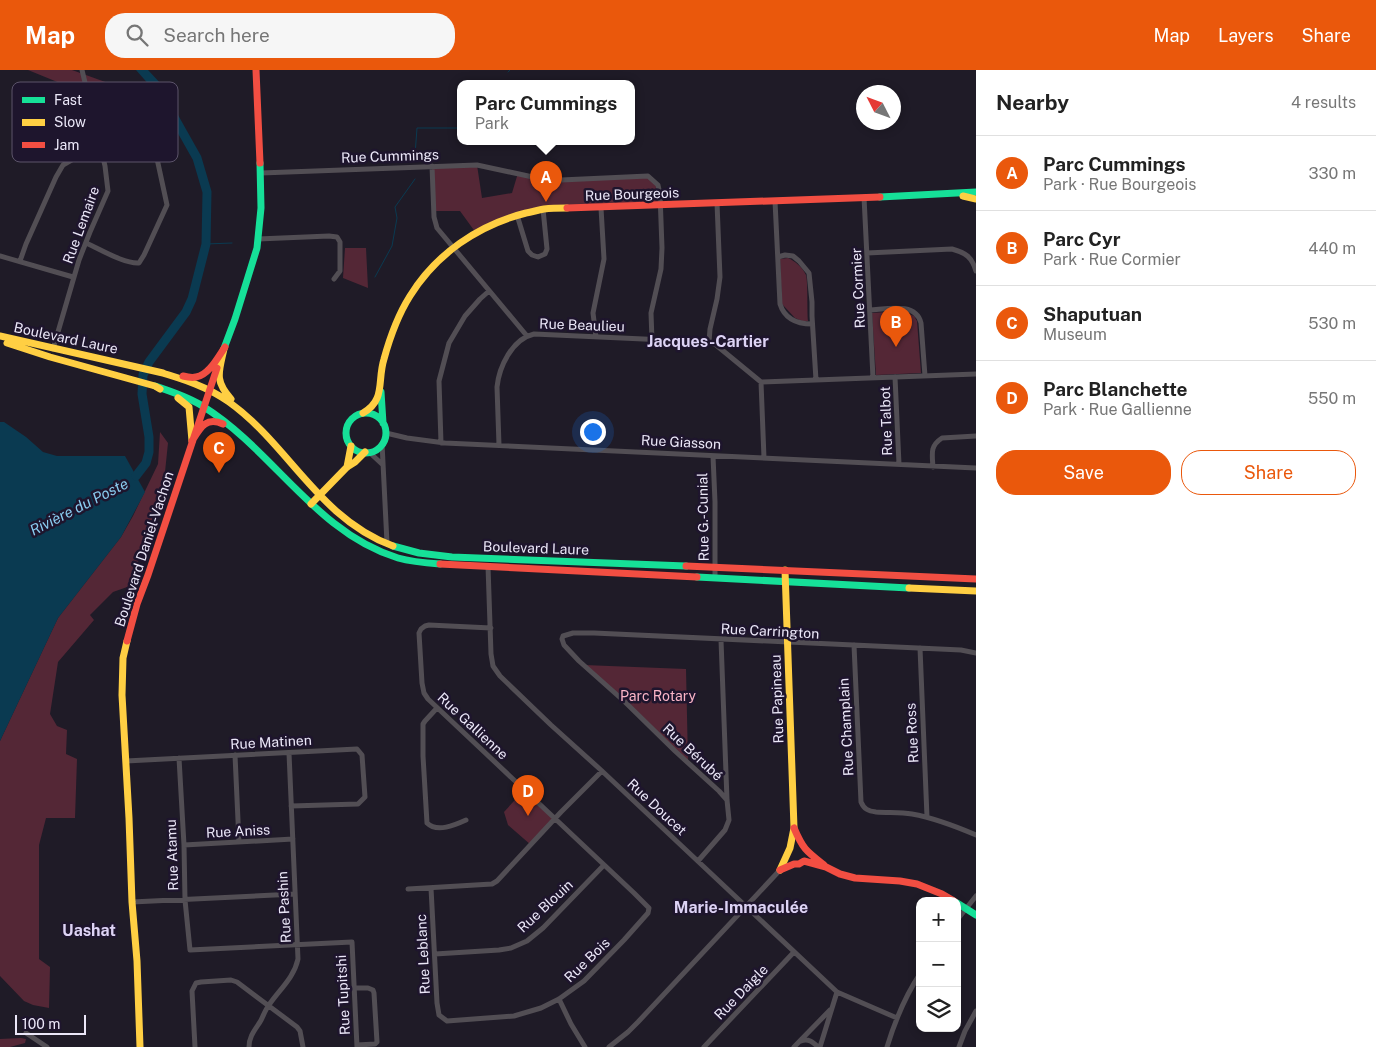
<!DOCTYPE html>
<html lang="en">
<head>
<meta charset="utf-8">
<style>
	:root { --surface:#fff; --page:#f6f6f6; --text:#222; --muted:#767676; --line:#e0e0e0; --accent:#ea580c }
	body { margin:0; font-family:"Public Sans",sans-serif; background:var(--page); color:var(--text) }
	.controls { position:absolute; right:15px; bottom:15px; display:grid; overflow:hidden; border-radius:10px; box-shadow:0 2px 8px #0003 }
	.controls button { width:45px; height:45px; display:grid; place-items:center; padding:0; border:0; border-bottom:1px solid var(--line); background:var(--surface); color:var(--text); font:25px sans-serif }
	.compass { position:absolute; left:856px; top:15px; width:45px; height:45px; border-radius:50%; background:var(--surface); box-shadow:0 2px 8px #0003; rotate:312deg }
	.scale { position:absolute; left:15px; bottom:12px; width:71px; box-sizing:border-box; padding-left:5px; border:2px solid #ebe7f8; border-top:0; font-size:14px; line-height:18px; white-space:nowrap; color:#ebe7f8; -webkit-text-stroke:4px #1e152d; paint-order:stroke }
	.you { position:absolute; left:592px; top:361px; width:18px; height:18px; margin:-12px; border:4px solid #fff; border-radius:50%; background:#1a73e8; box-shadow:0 0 0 8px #1a73e833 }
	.badge { display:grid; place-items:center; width:32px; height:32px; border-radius:50%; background:var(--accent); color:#fff; font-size:16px; font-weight:700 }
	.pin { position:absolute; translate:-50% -41px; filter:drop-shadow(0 1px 2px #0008) }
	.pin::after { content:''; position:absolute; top:26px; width:18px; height:15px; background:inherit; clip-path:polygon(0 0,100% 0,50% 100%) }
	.popup { position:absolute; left:457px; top:10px; width:178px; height:65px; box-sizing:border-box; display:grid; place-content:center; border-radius:10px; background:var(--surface); filter:drop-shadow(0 1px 4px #0005); font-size:16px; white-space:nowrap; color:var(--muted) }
	.popup b { font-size:19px; color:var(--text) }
	.popup::after { content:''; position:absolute; left:50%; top:100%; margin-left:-10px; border:10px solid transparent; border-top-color:var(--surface) }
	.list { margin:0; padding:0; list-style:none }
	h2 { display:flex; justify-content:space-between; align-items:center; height:65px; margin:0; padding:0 20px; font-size:21px }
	h2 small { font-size:16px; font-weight:400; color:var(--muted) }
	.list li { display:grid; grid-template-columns:32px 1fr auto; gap:15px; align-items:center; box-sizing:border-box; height:75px; padding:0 20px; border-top:1px solid var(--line) }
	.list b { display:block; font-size:19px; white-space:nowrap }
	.list p { margin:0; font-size:16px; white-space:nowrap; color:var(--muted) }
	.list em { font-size:16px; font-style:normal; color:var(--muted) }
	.actions { display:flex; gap:10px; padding:15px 20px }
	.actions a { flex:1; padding:11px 0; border:1px solid var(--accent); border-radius:20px; text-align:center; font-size:18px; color:var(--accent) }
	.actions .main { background:var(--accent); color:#fff }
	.icon { flex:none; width:28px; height:28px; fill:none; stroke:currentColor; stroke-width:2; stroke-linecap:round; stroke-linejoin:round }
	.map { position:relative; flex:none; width:976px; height:977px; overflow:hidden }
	header { display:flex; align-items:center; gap:30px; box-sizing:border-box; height:70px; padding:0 25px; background:var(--accent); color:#fff }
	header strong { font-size:24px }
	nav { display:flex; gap:28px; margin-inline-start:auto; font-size:18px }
	.search { width:350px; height:45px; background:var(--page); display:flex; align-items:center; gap:12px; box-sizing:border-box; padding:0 18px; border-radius:20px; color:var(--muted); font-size:19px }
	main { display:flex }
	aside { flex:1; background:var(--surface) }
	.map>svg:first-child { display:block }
	.green { fill:#542736 }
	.water { fill:#0a3a51 }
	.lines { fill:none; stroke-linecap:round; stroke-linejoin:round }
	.stream { stroke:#0a3a51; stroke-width:1 }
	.river { stroke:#0a3a51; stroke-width:9 }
	.street { stroke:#524e54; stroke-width:5 }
	.fast { stroke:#16e098; stroke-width:7 }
	.slow { stroke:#ffcf43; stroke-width:7 }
	.jam { stroke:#f24e42; stroke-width:7 }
	.labels { text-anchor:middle; stroke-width:5; stroke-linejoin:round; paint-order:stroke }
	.street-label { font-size:14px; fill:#ebe7f8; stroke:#1e152d }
	.park-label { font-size:14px; fill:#fbb5c7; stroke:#1e152d }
	.water-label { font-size:15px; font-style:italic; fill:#8accf0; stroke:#1e152d }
	.quarter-label { font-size:16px; font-weight:bold; fill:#ddd3f5; stroke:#1e152d }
	.key { fill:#1e152d; stroke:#5c546a; stroke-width:1 }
	.key-label { font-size:14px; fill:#ebe7f8 }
</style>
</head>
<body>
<header>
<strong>Map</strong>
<div class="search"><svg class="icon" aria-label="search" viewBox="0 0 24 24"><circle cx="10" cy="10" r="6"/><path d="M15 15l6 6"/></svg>Search here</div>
<nav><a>Map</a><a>Layers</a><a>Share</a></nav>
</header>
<main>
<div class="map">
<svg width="976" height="977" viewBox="0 0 976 977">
	<rect width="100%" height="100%" fill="#1f1b27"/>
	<!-- green -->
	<path class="green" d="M 28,0 L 72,0 L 147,27 L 143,47 Z
		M 477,95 L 482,128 L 512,123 L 518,103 L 542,109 L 648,106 L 655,111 L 660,135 L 543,139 L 476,163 L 460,141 L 433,141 L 432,96 Z
		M 345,178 L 366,178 L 368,218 L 343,208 Z
		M 788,188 C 795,191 803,198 806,205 C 808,212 807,241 808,251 L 802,251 L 795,248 L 782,234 L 780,189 Z
		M 903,241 L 914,246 L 917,251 L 921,303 L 876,305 L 872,243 Z
		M 160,362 L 168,373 L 165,402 L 166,408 L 130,516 L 113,522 L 90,545 L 94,550 L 58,592 L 50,644 L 57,656 L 67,660 L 66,684 L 77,689 L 75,748 L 46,748 L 39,775 L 39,889 L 50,897 L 49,938 L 33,935 L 24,931 L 0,906 L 0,671 L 58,548 L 121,467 L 133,446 L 158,394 Z
		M 584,595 L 686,599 L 688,692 Z
		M 524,720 L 556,750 L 531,775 L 508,755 L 504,742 Z
		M 21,968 L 26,969 L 25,973 L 10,977 L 0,977 L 0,969 Z"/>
	<!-- water -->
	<path class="water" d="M 136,0 L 148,0 L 162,15 L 174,34 L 163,33 L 159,26 Z
		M 0,352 L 4,352 L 26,367 L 43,382 L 57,386 L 125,386 L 145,422 L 121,467 L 58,548 L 0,671 Z"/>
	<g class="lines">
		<!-- stream -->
		<path class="stream" d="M 508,2 L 510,0
			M 415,85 L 417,58 L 461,58
			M 206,174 L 232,173
			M 375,207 L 392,176 L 397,148 L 395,137 L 415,109"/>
		<!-- river -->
		<path class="river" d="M 136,406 L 146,393 L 149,382 L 149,367 L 142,324 L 143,305 L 149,292 L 186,242 L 192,229 L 206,174 L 207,122 L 197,88 L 161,24"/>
		<!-- street -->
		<path class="street" d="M 432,96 L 434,147 L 437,158 L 527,266
			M 261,103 L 477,95 L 542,109 L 561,110 L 648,106 L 658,115 L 660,124 L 662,178 L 661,199 L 651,243 L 652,270
			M 864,127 L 873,308
			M 775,131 L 780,234 C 785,250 798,254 812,254
			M 517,145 L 528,181 L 532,185 L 538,187 L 545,184 L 547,179 L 543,139
			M 258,169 L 329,166 L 337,167 L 340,172 L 340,201 L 334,209
			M 867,183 L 952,179 C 966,183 972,187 976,201
			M 0,186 L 73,207
			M 778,187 L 785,185 L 793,186 L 799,191 L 809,203 L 812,232 L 812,246 L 816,310
			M 20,191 L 26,174 L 56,107 L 63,95 L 75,88 L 124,76 L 151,77 L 156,84 L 167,135 L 144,185 L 139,193 C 124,194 100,179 86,173
			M 870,240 C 887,239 916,232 921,253 L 925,306
			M 596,267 L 593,243 L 604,189 L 601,138
			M 709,272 L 710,259 L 717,229 L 720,207 L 717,133
			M 53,279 L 79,190 L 90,162 L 108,121 L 105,96 L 82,0
			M 895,307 L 899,394
			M 761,312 L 764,388
			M 386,363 L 407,368 L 445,373 L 976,398
			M 382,373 L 387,473
			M 441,373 L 439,311 L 449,273 L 465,246 L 480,229 L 489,221
			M 499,375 L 497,317 C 499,297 512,269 534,264 L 709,272 L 716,275 L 761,312 L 976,304
			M 369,382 L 383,395
			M 713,386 L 715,432 L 715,507
			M 933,397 C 932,383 930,376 942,368 L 976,366
			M 488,496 L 491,584 L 493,596 L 500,606 L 551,655 L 602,701 L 837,922 L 897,948
			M 854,575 L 861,732 C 864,739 868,741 876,742 C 888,743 900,742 912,744 C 934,748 955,756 976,765
			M 920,578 L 927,747
			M 437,638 L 425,651 L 423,654 L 423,686 L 427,753 C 437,763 455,755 466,750
			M 235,685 L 239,772
			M 179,688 L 184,775 L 185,830 L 190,880 L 352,872 L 357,977
			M 126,691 L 357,679 L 362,685 L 365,727 L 358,734 L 291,736
			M 727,730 L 719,721 L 675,681 L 625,632 L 579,591 L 564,575 L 562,569 L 563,566 L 573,563 L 594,563 L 961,580 L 976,583
			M 184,775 L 293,769
			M 698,791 L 725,760 L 729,750 L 727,730 L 721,570
			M 431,818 L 437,933 L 439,945 L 447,951 L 514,946 L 541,938 L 559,929 L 584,911 L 624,870 L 648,843 L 649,838 L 634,823 L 428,629 L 424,623 L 422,613 L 419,563 L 421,559 L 425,556 L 429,555 L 491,558
			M 408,819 L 492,814 L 497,811 L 561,742 L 602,701
			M 132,832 L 295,824
			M 957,850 L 976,826
			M 435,884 L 499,880 L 511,878 L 527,871 L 543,858 L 604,795
			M 354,918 L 368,918 L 373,920 L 374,923 L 377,972 L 375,974 L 357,975
			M 559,929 L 571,954 L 585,977
			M 26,963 L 47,977
			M 801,971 C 808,968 813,972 818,977
			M 195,977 L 192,921 L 196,913 L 201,912 L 231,910 L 237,912 L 297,957 L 300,961 L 303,977
			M 249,977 C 249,967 254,961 260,952 C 263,947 265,940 269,935 C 279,920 294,908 298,889 L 289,683
			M 609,977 L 628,962 L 638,952 L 780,800
			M 704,977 L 794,882
			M 794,977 L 830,940
			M 820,977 L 837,922
			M 887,977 C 895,951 905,926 920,904
			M 959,977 L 965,961 L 976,941"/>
		<!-- fast -->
		<path class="fast" d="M 880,127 L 976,122
			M 223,281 L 235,249 L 257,178 L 261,138 L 260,93
			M 155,316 C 172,322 189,327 204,337 C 274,381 316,463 398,488 C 412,492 426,493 440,494
			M 381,322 L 383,353
			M346 363a20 20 0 1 1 40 0a20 20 0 1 1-40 0Z
			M 393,476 L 419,483 L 452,487 L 686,496
			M 697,507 L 909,518
			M 957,833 L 976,845"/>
		<!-- slow -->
		<path class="slow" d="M 963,126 L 976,129
			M 0,266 L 163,303
			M 7,273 L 50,287 L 155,316 L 160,319
			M 224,279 C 219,302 214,310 231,329
			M 159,302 C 183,309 208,317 229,332 C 290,376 318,448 393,476
			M 178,328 L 189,337 L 192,371
			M 363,343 C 386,330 377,311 384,289 C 390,267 398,245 410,226 C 436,184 478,155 526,143 C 532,142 538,140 544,139 C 552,138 560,138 567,138
			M 347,397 L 351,376
			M 311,434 L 347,397 L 355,392 L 365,382
			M 909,518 L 976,521
			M 127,571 L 123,588 L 122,625 L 129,748 L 132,832 L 137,891 L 140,977
			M 780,800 L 790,778 L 794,758 L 785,500"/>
		<!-- jam -->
		<path class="jam" d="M 256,0 L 260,93
			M 567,138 L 880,127
			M 183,306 C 187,307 192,308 196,307 C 209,305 218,287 225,277
			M 192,371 C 200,358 206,346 223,354
			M 440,494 L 697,507
			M 686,496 L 976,509
			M 127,571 L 137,534 L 148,505 L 217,298
			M 794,758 C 803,779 806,781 824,795
			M 780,800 L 794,794 L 799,794 L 804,791 L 826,797 L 840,804 L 855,808 L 900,811 L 917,814 L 942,824 L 954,831"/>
	</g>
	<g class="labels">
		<!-- street labels -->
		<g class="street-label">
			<text transform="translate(390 86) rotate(-2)" y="5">Rue Cummings</text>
			<text transform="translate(632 124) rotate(-2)" y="5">Rue Bourgeois</text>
			<text transform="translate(81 155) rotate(-70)" y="5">Rue Lemaire</text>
			<text transform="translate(858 218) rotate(-93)" y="5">Rue Cormier</text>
			<text transform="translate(582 255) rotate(2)" y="5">Rue Beaulieu</text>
			<text transform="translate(66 268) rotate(12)" y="5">Boulevard Laure</text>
			<text transform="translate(886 351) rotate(-92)" y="5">Rue Talbot</text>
			<text transform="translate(681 372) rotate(3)" y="5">Rue Giasson</text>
			<text transform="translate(703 447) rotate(-91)" y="5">Rue G.-Cunial</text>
			<text transform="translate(536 478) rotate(2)" y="5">Boulevard Laure</text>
			<text transform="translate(144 479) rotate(-72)" y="5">Boulevard Daniel-Vachon</text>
			<text transform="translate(770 561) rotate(3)" y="5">Rue Carrington</text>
			<text transform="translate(777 629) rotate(-92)" y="5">Rue Papineau</text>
			<text transform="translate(473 656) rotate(43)" y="5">Rue Gallienne</text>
			<text transform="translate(846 657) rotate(-93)" y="5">Rue Champlain</text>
			<text transform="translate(912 663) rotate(-93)" y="5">Rue Ross</text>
			<text transform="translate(271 672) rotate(-3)" y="5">Rue Matinen</text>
			<text transform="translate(693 682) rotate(43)" y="5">Rue Bérubé</text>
			<text transform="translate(657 737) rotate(43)" y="5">Rue Doucet</text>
			<text transform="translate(238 761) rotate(-3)" y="5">Rue Aniss</text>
			<text transform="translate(172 785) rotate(-92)" y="5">Rue Atamu</text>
			<text transform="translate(545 836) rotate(-43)" y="5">Rue Blouin</text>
			<text transform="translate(284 837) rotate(-93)" y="5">Rue Pashin</text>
			<text transform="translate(423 884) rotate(-93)" y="5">Rue Leblanc</text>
			<text transform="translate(587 890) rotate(-44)" y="5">Rue Bois</text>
			<text transform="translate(741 922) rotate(-46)" y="5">Rue Daigle</text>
			<text transform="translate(343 925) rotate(-93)" y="5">Rue Tupitshi</text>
		</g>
		<!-- park labels -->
		<g class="park-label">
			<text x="658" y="631">Parc Rotary</text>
		</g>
		<!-- water labels -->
		<g class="water-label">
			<text transform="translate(79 437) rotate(-27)" y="5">Rivière du Poste</text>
		</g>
		<!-- quarter labels -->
		<g class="quarter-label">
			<text x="708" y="277">Jacques-Cartier</text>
			<text x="741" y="843">Marie-Immaculée</text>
			<text x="89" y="866">Uashat</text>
		</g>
	</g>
	<!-- legend -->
	<rect x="12" y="12" width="166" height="80" rx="8" class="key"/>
	<rect x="22" y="27" width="23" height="6" fill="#16e098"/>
	<rect x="22" y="49" width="23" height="7" fill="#ffcf43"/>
	<rect x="22" y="72" width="23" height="6" fill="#f24e42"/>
	<g class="key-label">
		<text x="54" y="35">Fast</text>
		<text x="54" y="57">Slow</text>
		<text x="54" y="80">Jam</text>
	</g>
</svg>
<div class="controls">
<button>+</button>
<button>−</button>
<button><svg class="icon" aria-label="layers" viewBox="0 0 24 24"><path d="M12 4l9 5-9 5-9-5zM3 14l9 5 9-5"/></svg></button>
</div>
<svg class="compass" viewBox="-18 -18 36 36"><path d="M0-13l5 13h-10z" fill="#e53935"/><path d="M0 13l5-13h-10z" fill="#767676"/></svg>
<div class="scale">100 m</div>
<div class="you"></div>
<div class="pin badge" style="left:546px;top:132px">A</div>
<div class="popup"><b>Parc Cummings</b>Park</div>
<div class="pin badge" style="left:896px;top:277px">B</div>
<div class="pin badge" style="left:219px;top:403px">C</div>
<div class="pin badge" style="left:528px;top:746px">D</div>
</div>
<aside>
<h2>Nearby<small>4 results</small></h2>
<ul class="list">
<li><span class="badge">A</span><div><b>Parc Cummings</b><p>Park · Rue Bourgeois</p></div><em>330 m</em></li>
<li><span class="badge">B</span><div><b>Parc Cyr</b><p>Park · Rue Cormier</p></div><em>440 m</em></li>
<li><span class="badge">C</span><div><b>Shaputuan</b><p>Museum</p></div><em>530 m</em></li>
<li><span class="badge">D</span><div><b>Parc Blanchette</b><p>Park · Rue Gallienne</p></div><em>550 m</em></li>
</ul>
<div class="actions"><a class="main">Save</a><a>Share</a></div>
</aside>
</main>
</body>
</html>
